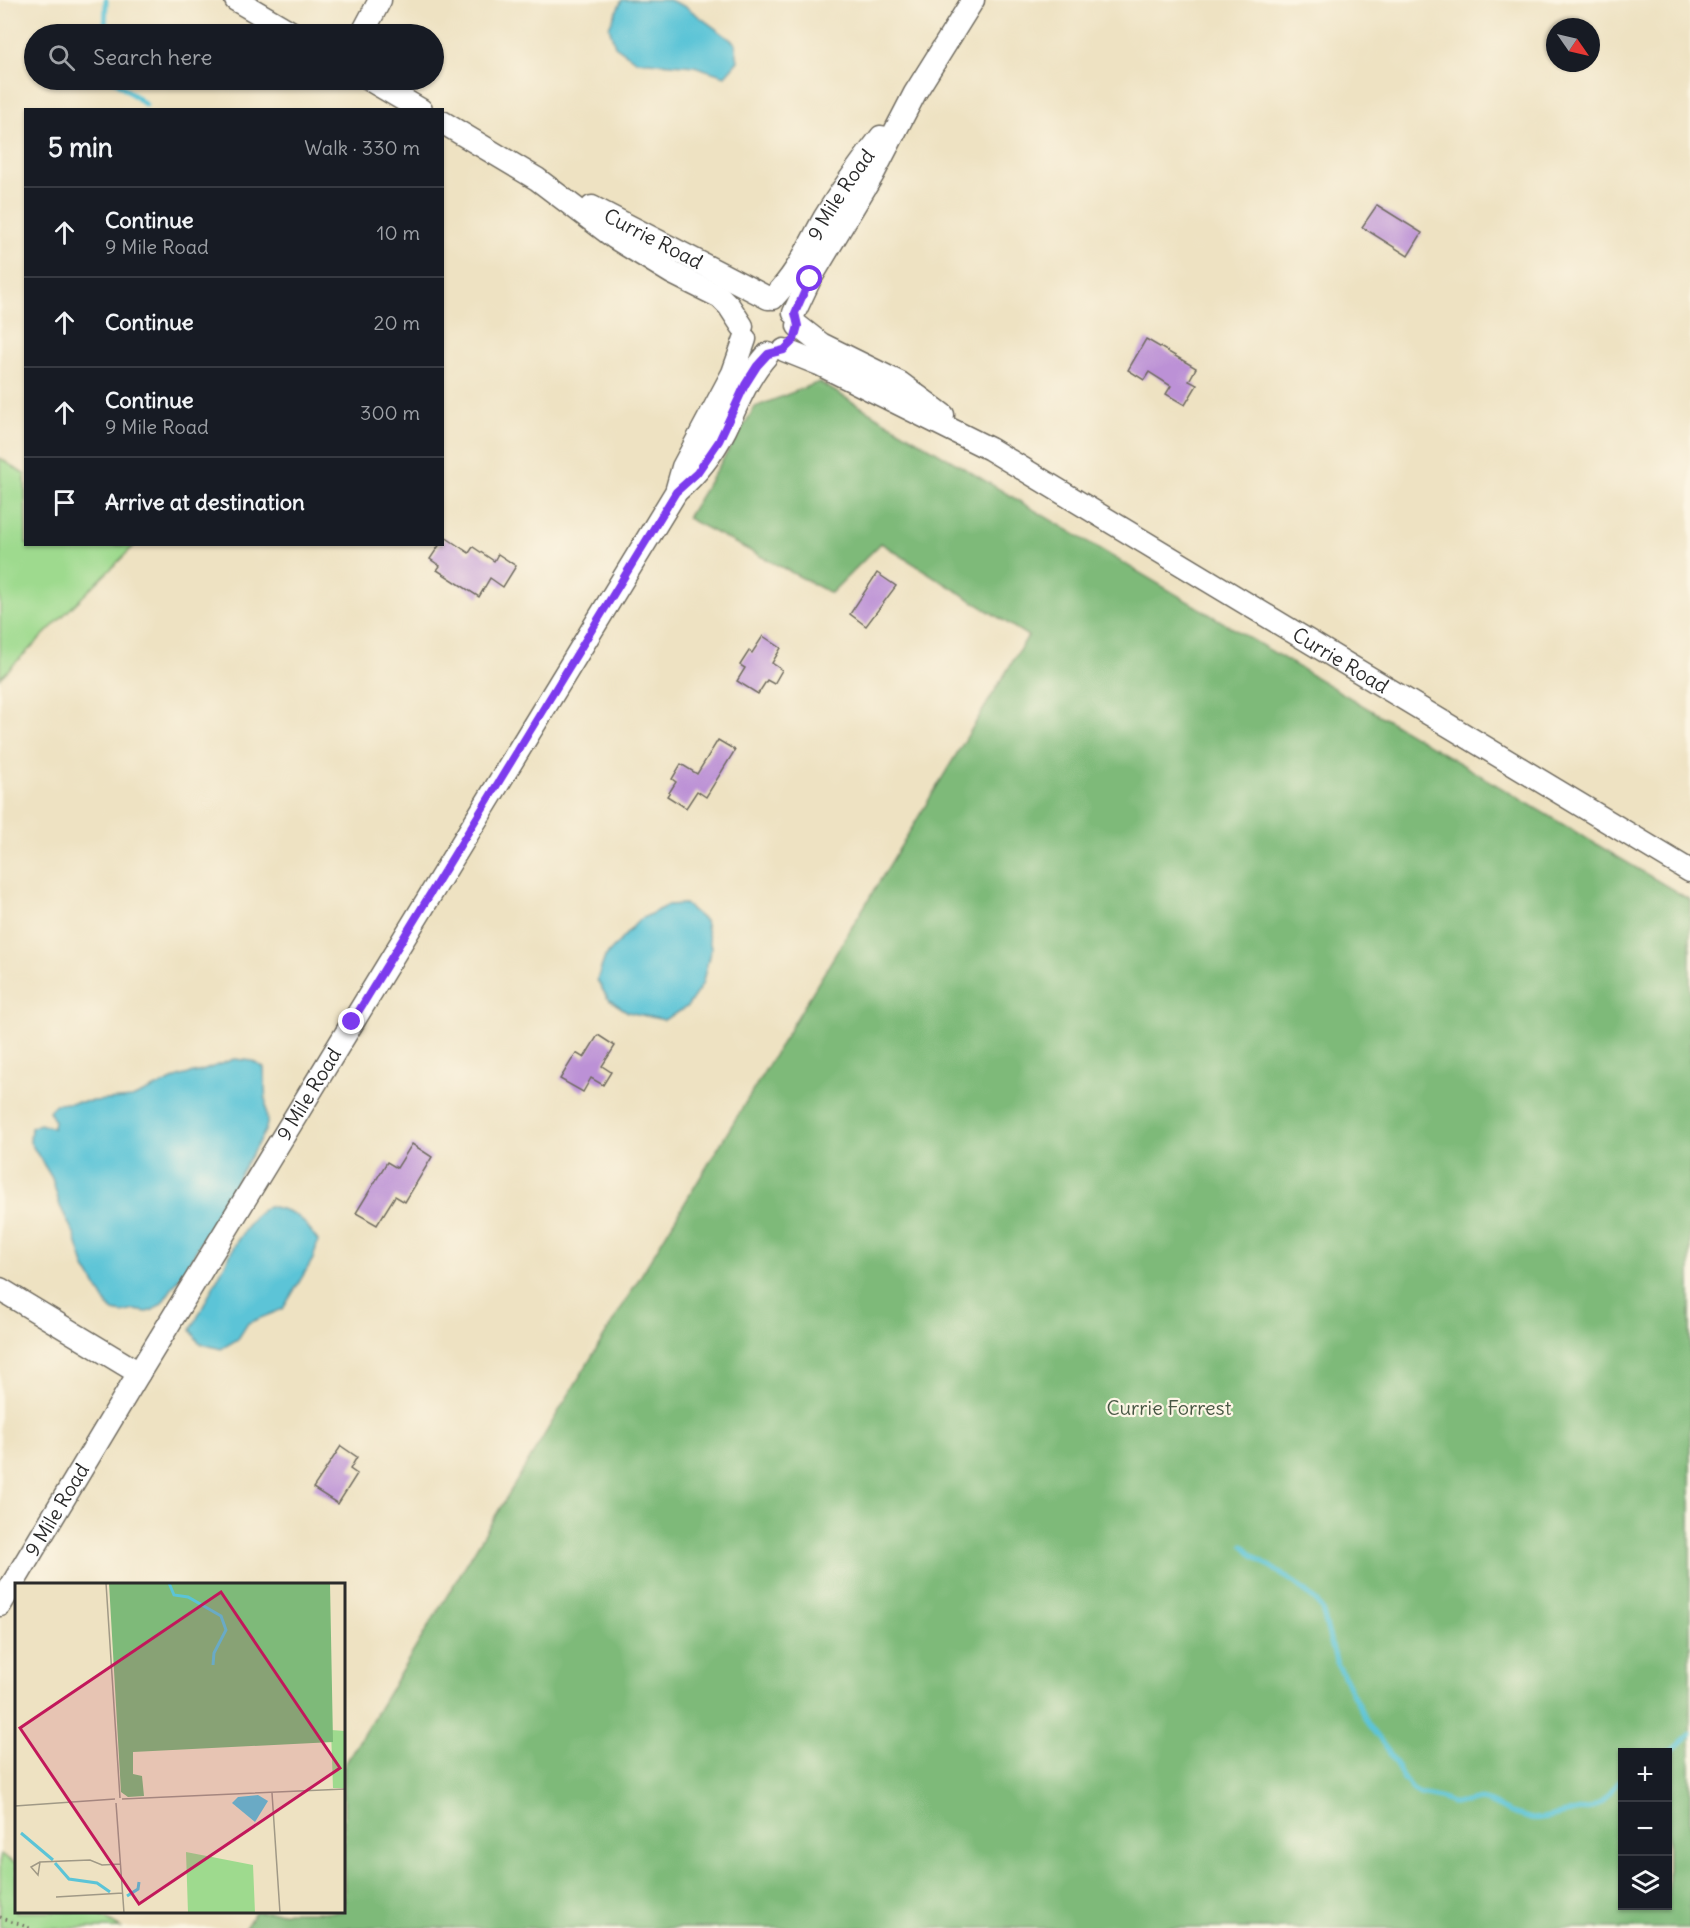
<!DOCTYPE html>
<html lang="en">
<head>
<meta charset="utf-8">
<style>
	:root { --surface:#171b24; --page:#20242c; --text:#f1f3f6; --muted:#9ea1a6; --line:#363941 }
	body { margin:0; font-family:Delius,sans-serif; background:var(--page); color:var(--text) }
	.controls { position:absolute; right:18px; bottom:18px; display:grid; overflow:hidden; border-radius:0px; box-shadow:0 2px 4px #0004 }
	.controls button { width:54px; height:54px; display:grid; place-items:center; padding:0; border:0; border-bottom:2px solid var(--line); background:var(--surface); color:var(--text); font:30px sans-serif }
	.compass { position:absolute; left:1546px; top:18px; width:54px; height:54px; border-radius:50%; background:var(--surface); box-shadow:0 2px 4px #0004; rotate:124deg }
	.stop { position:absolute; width:18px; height:18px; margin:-14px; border:4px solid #7c3aed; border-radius:50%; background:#fff }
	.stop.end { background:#7c3aed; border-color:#fff; box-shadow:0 2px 6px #0008 }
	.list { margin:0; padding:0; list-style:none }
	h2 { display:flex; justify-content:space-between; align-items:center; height:78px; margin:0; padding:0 24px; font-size:26px }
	h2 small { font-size:20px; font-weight:400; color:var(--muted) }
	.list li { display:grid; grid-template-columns:39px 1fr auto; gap:18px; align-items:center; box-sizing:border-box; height:90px; padding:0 24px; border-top:2px solid var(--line) }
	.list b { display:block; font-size:22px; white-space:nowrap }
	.list p { margin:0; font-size:20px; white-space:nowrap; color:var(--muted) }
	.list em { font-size:20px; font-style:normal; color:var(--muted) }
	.icon { flex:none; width:33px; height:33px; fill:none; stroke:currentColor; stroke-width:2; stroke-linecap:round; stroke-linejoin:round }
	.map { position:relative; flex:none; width:1690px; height:1928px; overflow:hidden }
	.search { position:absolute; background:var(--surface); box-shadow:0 2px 4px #0004; left:24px; top:24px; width:420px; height:66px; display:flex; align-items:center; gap:15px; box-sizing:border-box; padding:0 21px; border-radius:33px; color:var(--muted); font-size:22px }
	.panel { position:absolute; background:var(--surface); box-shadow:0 2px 4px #0004; left:24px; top:108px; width:420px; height:438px; border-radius:0px }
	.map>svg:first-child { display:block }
	.green { fill:#9eda8e; stroke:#64825c; stroke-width:1.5 }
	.forest { fill:#7eba79; stroke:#547252; stroke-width:1.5; fill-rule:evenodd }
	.water { fill:#5bc4d7; stroke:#437881; stroke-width:1.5 }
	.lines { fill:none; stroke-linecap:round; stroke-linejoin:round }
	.stream { stroke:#5bc4d7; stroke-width:5 }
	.building { fill:#bc91d6 }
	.minor-casing { stroke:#6f6b60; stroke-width:25 }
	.path { stroke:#6f6b60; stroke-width:3; stroke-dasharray:1.5 4.5; stroke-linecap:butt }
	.minor { stroke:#fff; stroke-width:22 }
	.route { stroke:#7c3aed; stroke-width:8 }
	.labels { text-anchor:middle; stroke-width:4.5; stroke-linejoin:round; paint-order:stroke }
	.street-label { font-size:20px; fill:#2b2b2b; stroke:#fcf5e5 }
	.park-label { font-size:20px; fill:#485744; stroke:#fcf5e5 }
	.inset-river { fill:none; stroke:#5bc4d7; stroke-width:3 }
	.inset-road { fill:none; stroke:#a09986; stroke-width:1.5 }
	.view { fill:#c2185b; fill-opacity:0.15; stroke:#c2185b; stroke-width:3 }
	.inset-edge { fill:none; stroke:#2b2b2b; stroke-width:3 }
</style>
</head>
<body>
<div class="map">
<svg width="1690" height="1928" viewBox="0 0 1690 1928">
	<rect width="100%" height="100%" fill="#fcf5e5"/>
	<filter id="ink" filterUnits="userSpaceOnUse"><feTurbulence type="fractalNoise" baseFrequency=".0167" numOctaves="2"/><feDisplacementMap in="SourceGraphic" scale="12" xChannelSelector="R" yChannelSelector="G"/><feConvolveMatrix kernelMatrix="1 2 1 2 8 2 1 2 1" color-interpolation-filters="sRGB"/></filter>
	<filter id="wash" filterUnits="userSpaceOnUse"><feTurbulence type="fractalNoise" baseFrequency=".008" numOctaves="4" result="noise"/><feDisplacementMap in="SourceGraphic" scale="24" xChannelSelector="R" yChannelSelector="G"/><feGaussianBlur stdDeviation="1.35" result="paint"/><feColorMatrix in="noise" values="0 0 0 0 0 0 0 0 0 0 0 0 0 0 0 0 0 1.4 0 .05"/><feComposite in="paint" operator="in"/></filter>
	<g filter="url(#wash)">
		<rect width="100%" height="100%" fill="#eee2c2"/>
		<!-- green -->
		<path class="green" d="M 0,458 L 25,475 L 26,544 L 135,545 L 0,678 Z
			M 0,1854 L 16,1864 L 16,1912 L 94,1912 L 121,1928 L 0,1928 Z"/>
		<!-- forest -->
		<path class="forest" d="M 819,382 L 1690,900 L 1690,1928 L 245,1928 L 255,1912 L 344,1912 L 344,1766 L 1028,636 L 881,543 L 831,593 L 687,518 L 755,407 ZM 1622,1752 L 1668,1752 L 1668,1906 L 1622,1906 Z"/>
		<!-- water -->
		<path class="water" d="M 622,0 L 669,0 L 686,7 L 735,43 L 738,61 L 725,76 L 694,66 L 637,61 L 615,46 L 609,27 Z
			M 685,904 L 705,921 L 711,948 L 702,985 L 687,1007 L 664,1020 L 628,1012 L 608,999 L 597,980 L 605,957 L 639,920 L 668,905 Z
			M 234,1059 L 253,1061 L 264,1068 L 267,1124 L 265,1131 L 186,1268 L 162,1303 L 153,1310 L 147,1312 L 134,1310 L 122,1313 L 114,1311 L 108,1306 L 85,1268 L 74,1234 L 60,1206 L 52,1178 L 30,1142 L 31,1128 L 40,1124 L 53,1128 L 54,1120 L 49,1111 L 56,1104 L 132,1098 L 181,1076 L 202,1071 Z
			M 268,1206 C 297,1211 302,1218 318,1241 L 313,1259 L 283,1309 L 248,1323 L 238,1339 L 221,1349 L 199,1343 L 191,1330 L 237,1241 L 254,1217 Z"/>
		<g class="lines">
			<!-- stream -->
			<path class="stream" d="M 105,34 L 106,0
				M 114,80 L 146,105
				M 1243,1545 L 1254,1556 L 1295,1583 L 1316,1601 L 1322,1610 L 1336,1661 L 1368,1724 L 1388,1750 L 1403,1778 L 1413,1790 L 1420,1794 L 1440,1798 L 1452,1803 L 1467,1803 L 1478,1800 L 1486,1801 L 1512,1813 L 1532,1819 L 1542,1818 L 1591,1808 L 1602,1802 L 1622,1777
				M 1668,1754 L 1690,1734"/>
		</g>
		<g id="blocks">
			<!-- building -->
			<path class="building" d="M 1377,205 L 1422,233 L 1408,256 L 1362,227 Z
				M 1146,339 L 1196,368 L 1189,381 L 1197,385 L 1185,405 L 1166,394 L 1171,386 L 1149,372 L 1144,380 L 1128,370 Z
				M 445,537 L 469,553 L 473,547 L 494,561 L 498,554 L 516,566 L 503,587 L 490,578 L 479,597 L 437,570 L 440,566 L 430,559 L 440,544 L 442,544 Z
				M 877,573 L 896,586 L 866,626 L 850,614 Z
				M 763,636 L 781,648 L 772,663 L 782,670 L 774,684 L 767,680 L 758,694 L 737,681 L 745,668 L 740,665 L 749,651 L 752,653 Z
				M 718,740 L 735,750 L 706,797 L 697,791 L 686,808 L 667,796 L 676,782 L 672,779 L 681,764 L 697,774 Z
				M 598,1035 L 615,1046 L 602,1066 L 611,1072 L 603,1085 L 591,1078 L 583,1092 L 560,1079 L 576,1053 L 584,1058 Z
				M 412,1144 L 432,1157 L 405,1202 L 395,1196 L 377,1225 L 356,1213 L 387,1162 L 397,1168 Z
				M 341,1446 L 357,1457 L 350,1469 L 357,1474 L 338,1504 L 313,1488 Z"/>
		</g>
	</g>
	<g filter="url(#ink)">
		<use href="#blocks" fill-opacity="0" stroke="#6f6b60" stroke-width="1.5"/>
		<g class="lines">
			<!-- minor casing -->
			<g class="minor-casing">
				<g id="minor">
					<path d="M 236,0 L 294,34"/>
					<path d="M 362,34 L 380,0"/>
					<path d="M 370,80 L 421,110"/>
					<path d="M 442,122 L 537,179 L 615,238 L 672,273 L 720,297 L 729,306 L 742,326"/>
					<path id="s1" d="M 592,207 L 768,298"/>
					<path id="s2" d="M 773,298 C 799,271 807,249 825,217 C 842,189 861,163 881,137"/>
					<path d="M 794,313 L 810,279 L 873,174 L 915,93 L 973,0"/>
					<path d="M 798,326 L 821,344 L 900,383 L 943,415"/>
					<path id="s3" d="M 784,350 L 819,364 L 990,449 L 1690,871"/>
					<path d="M 677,491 C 698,473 712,455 725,430 C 738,403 747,377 768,354"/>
					<path d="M 0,1289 L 139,1373"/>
					<path id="s4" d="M 0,1605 L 139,1373 L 676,492 L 683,467 L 733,373 L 745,339"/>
				</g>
			</g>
			<!-- path -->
			<path class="path" d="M 0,1917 L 30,1928"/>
			<!-- minor -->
			<use href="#minor" class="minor"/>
		</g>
	</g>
	<g class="lines" filter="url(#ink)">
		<!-- route -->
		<path class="route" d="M 352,1022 L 676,492 L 697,473 L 719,441 L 745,385 L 757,366 L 768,354 L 784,350 L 794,340 L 798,326 L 795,313 L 810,279"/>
	</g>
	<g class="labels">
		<!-- street labels -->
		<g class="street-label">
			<text dy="7" stroke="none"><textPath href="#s2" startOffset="124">9 Mile Road</textPath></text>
			<text dy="7" stroke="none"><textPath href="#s1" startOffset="69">Currie Road</textPath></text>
			<text dy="7" stroke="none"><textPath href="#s3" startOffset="638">Currie Road</textPath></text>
			<text dy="7" stroke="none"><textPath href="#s4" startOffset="597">9 Mile Road</textPath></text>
			<text dy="7" stroke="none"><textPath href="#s4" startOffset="111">9 Mile Road</textPath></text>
		</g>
		<!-- park labels -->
		<g class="park-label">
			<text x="1169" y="1415">Currie Forrest</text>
		</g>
	</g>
	<!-- overview -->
	<g transform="translate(15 1583)">
		<rect width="330" height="330" fill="#eee2c2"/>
		<path d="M 316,147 L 330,148 L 330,205 L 318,205 ZM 171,269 L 238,282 L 240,330 L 173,330 Z" fill="#9eda8e"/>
		<path d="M 94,0 L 315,0 L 318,159 L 118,169 L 118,191 L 127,193 L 129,213 L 113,214 L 106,209 Z" fill="#7eba79"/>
		<path d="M 243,212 L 253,218 L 240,239 L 217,220 L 223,214 Z" fill="#5bc4d7"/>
		<path class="inset-river" d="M 154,0 L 159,12 L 173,14 L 206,33 L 211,47 L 199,70 L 198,82M 6,250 L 38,277M 40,280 L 54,296 L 82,300 L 95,309M 112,313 L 123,306 L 124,299"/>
		<path class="inset-road" d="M 91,0 L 105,215M 257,210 L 265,330M 107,216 L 330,206M 101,220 L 109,330M 0,223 L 100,216M 25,279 L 16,284 L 23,292 L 25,279 L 75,277 L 87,282 L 106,281M 41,314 L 108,310"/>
		<path class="view" d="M 206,9 L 325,185 L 124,321 L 5,145 Z"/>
		<rect width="330" height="330" class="inset-edge"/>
	</g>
</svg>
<div class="controls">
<button>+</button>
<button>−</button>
<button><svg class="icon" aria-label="layers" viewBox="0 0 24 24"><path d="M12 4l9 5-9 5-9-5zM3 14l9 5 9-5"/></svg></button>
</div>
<svg class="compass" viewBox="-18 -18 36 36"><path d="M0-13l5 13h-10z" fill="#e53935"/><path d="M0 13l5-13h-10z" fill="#9ea1a6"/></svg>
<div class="stop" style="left:810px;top:279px"></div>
<div class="stop end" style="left:352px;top:1022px"></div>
<div class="search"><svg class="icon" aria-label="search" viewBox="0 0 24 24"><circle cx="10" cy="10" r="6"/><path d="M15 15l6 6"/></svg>Search here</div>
<section class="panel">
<h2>5 min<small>Walk · 330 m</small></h2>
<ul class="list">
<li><svg class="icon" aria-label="ahead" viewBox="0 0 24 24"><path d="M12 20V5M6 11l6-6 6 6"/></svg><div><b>Continue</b><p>9 Mile Road</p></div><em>10 m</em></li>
<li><svg class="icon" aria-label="ahead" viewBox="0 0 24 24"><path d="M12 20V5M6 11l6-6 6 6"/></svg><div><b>Continue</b></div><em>20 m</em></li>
<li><svg class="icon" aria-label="ahead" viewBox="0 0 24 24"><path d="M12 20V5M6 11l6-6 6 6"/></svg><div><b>Continue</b><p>9 Mile Road</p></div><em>300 m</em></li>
<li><svg class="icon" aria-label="arrive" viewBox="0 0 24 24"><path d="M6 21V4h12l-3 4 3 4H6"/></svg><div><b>Arrive at destination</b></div></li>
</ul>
</section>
</div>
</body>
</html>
